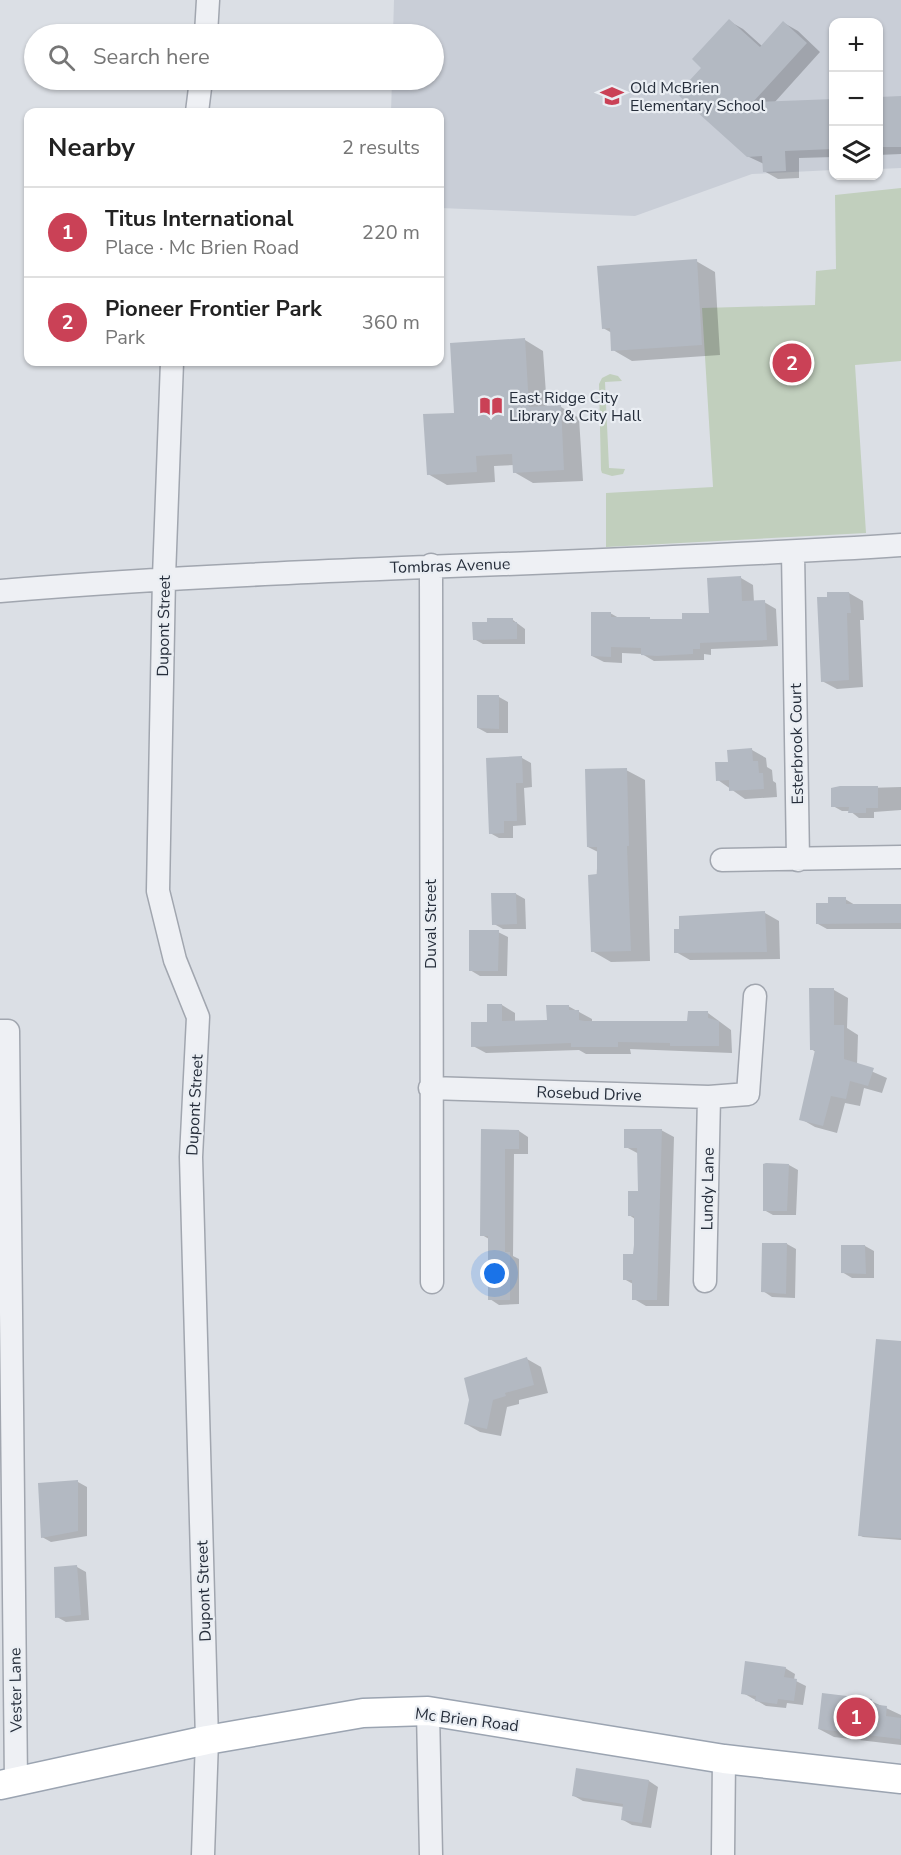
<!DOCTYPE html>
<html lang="en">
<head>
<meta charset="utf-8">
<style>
	:root { --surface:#fff; --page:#f2f2f2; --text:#222; --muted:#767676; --line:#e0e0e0; --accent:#ca4156 }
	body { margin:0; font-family:"Nunito Sans",sans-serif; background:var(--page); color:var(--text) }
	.controls { position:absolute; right:18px; top:18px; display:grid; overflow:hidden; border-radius:12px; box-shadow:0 2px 4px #0004 }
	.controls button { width:54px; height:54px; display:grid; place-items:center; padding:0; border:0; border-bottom:2px solid var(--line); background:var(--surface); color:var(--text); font:30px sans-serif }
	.you { position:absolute; left:495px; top:1274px; width:21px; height:21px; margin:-15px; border:4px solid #fff; border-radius:50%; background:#1a73e8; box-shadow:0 0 0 9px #1a73e833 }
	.badge { display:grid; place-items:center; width:39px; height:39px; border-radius:50%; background:var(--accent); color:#fff; font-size:20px; font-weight:700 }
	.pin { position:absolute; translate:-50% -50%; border:3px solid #fff; box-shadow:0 2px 6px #0006 }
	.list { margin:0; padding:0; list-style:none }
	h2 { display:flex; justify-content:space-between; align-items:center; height:78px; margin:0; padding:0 24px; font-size:26px }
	h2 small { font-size:20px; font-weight:400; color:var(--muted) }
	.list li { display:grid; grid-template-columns:39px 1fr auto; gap:18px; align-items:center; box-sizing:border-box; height:90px; padding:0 24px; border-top:2px solid var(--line) }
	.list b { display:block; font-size:22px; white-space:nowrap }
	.list p { margin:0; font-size:20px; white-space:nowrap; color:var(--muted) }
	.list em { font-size:20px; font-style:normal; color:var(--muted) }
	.icon { flex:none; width:33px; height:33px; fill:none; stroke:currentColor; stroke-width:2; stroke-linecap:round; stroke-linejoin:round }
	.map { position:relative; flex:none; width:901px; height:1855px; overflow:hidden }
	.search { position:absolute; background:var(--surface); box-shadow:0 2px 4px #0004; left:24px; top:24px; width:420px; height:66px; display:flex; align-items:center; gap:15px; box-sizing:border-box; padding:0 21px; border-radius:33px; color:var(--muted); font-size:22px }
	.panel { position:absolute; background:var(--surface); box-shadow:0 2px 4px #0004; left:24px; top:108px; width:420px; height:258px; border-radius:12px }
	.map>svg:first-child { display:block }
	.built { fill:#c9ced7 }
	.green { fill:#c1cfbd }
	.shadow { fill:#0003 }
	.building { fill:#b3b9c2 }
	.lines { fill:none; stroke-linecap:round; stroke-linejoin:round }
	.minor-casing { stroke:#a1a6af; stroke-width:25 }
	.major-casing { stroke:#9ba4b1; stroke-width:31 }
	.minor { stroke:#eef0f4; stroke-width:22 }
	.major { stroke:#fff; stroke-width:28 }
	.labels { text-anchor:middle; stroke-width:4.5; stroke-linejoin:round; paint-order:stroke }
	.poi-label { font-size:16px; fill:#262e3b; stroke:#eaeef3; text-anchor:start }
	.street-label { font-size:16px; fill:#262e3b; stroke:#eaeef3 }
</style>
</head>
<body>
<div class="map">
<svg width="901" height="1855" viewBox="0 0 901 1855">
	<rect width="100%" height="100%" fill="#dbdfe5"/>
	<!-- built -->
	<path class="built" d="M 394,0 L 901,0 L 901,168 L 879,169 L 878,22 L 834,22 L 833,170 L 752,174 L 635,216 L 440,208 L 440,112 L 391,112 L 392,80 L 434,80 L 434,34 L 393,34 Z"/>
	<!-- green -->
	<path class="green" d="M 901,188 L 901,361 L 855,365 L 866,533 L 606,547 L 606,493 L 713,487 L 702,308 L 815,305 L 816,271 L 836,269 L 835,195 Z
		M 610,374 L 618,376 L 622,381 L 605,382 L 609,468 L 625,469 L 623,474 L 612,476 L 602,473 L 601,470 L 599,384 L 602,378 Z"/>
	<!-- shadow -->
	<path class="shadow" d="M 729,21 L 743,29 L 762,46 L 784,23 L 798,31 L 820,52 L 774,103 L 834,100 L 834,157 L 799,158 L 799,178 L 778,179 L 764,171 L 764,164 L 747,156 L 703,67 Z
		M 901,98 L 901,154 L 878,155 L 878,99 Z
		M 696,261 L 715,272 L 720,355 L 632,361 L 613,350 L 612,333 L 603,328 Z
		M 525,340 L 543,351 L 547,408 L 561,407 L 579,418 L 583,481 L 533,483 L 514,472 L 514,465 L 494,466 L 495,482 L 447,485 L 428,474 L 456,414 Z
		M 741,578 L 753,585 L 754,602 L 764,602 L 776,609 L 778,646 L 711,649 L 711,655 L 704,654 L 704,660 L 654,661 L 642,654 L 622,653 L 622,663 L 604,662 L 592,656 L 610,613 L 619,618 L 653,621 L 684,620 L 710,615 Z
		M 849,593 L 863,601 L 864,620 L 860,620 L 863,687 L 837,689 L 822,681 L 828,598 Z
		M 513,620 L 525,629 L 525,644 L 483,644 L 474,639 Z
		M 499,697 L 508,702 L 508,733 L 487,733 L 478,728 Z
		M 752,750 L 766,758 L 767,767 L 772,770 L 773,781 L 776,783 L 777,797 L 745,799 L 718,780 L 729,763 Z
		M 522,758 L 531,763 L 532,787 L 524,788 L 526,825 L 513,826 L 513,838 L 499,838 L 490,833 Z
		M 626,770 L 645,780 L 650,961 L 611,962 L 592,951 L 598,852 L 588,847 Z
		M 901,787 L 901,810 L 874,812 L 874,818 L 859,818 L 850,811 L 842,811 L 833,806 L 833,789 Z
		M 516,894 L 525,899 L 526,929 L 503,929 L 494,924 Z
		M 845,899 L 855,905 L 901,905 L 901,929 L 827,929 L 818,924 L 830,905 Z
		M 765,913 L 779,921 L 780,959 L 690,960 L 676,952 Z
		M 498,932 L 508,937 L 507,976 L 480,976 L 470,970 Z
		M 834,990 L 848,998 L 847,1028 L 858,1035 L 857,1065 L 887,1078 L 882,1093 L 864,1088 L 860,1106 L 845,1103 L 837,1133 L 815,1127 L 801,1119 L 816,1052 L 811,1049 Z
		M 502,1005 L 515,1013 L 515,1022 L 548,1021 L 568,1006 L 592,1019 L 592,1023 L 689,1023 L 708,1013 L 731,1030 L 732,1053 L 630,1049 L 631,1054 L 586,1054 L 579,1050 L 486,1053 L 473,1046 Z
		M 661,1130 L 674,1137 L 669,1306 L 646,1306 L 634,1299 L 633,1284 L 624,1279 L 634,1255 L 635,1219 L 629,1215 L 639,1192 L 639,1154 L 626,1147 Z
		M 482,1131 L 519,1131 L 528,1137 L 528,1154 L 514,1154 L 513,1256 L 519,1259 L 519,1304 L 499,1305 L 490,1299 L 489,1239 L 482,1235 Z
		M 789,1165 L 798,1170 L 796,1215 L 773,1215 L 764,1210 Z
		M 787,1244 L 796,1249 L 795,1298 L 772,1297 L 763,1291 Z
		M 865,1246 L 874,1251 L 874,1278 L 852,1278 L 842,1272 Z
		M 901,1343 L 901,1540 L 863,1537 L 859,1535 Z
		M 527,1359 L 541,1367 L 548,1393 L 519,1400 L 519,1404 L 507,1407 L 501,1436 L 480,1432 L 466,1424 Z
		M 78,1482 L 87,1487 L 87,1536 L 51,1542 L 42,1537 L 39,1484 Z
		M 77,1567 L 86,1572 L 89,1620 L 66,1622 L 57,1617 Z
		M 785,1668 L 795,1674 L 794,1680 L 806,1686 L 803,1705 L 787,1703 L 786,1708 L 766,1706 L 743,1693 Z
		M 871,1701 L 901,1715 L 901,1745 L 834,1737 L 819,1729 Z
		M 649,1781 L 658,1787 L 651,1828 L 632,1825 L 623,1820 L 624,1807 L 583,1801 L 574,1796 Z"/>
	<!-- building -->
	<path class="building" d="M 729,19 L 760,47 L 783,21 L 807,43 L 753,102 L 834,99 L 834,149 L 785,151 L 786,171 L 763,172 L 762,156 L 747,157 L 677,94 L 701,68 L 692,59 Z
		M 901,96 L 901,147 L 879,147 L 879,97 Z
		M 697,259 L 702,345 L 611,351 L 610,328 L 602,329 L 597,266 Z
		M 525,338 L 529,407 L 561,405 L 564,470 L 513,473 L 512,454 L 476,456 L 477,472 L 427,475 L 423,414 L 454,413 L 450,343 Z
		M 741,576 L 742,601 L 765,600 L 767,640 L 700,643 L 700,649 L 693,649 L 693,654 L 657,656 L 641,655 L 641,648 L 611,647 L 611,657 L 591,656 L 591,612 L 611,612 L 611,617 L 650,617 L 650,619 L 682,619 L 682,613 L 709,613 L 707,578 Z
		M 827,592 L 849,592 L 851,613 L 847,613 L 849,680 L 821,682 L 817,597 L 827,597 Z
		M 487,618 L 513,618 L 513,622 L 517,622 L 517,639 L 473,640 L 472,622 L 487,622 Z
		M 477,695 L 499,695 L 499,729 L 477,728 Z
		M 752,748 L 753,761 L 758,761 L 759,773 L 763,773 L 764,789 L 729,791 L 729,780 L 716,781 L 715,762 L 728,762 L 727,750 Z
		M 522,756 L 523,783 L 516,783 L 517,821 L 504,821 L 504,833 L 489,834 L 486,758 Z
		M 627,768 L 629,846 L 627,846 L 631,951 L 591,952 L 588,875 L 597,874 L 597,847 L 587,847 L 585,769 Z
		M 840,786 L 878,786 L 878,808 L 866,808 L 866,813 L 848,813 L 849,807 L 831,807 L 831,788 Z
		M 491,893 L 516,893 L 517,924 L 492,925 Z
		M 828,897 L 846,897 L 846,904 L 901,904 L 901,923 L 816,924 L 816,903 L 828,903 Z
		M 765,911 L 767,952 L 674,953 L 674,929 L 679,929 L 679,916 Z
		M 469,930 L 499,930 L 498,971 L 469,971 Z
		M 809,988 L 834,988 L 834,1025 L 844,1025 L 844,1059 L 874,1068 L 868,1086 L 850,1081 L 846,1099 L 831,1096 L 823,1126 L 799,1120 L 815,1050 L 810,1050 Z
		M 487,1004 L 502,1004 L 502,1021 L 547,1020 L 546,1005 L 569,1005 L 569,1010 L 579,1010 L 579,1020 L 585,1021 L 687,1021 L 688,1011 L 708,1011 L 708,1018 L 719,1021 L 719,1046 L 670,1046 L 670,1043 L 618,1042 L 618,1047 L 571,1047 L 571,1043 L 471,1047 L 471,1022 L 487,1022 Z
		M 481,1129 L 519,1130 L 519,1149 L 505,1149 L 505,1252 L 510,1252 L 510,1300 L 488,1300 L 488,1236 L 480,1236 Z
		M 624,1129 L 662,1129 L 657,1300 L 632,1300 L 632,1280 L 623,1280 L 623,1254 L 633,1254 L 634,1245 L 634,1216 L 628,1216 L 628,1191 L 638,1191 L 637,1148 L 624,1148 Z
		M 766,1163 L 789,1164 L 787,1211 L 763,1211 L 763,1164 Z
		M 762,1243 L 787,1243 L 786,1294 L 761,1292 Z
		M 841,1245 L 865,1245 L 866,1274 L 841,1273 Z
		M 876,1339 L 901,1341 L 901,1538 L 858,1536 Z
		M 527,1357 L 534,1385 L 505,1393 L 506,1396 L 493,1400 L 487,1429 L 464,1424 L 469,1400 L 464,1378 Z
		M 78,1480 L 78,1531 L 41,1538 L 38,1483 Z
		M 77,1565 L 81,1615 L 55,1618 L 54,1567 Z
		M 745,1661 L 786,1667 L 784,1677 L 797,1679 L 794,1701 L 778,1699 L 777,1704 L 755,1701 L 756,1696 L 741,1694 Z
		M 822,1693 L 872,1699 L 871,1704 L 887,1706 L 886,1716 L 901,1718 L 900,1739 L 818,1729 Z
		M 576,1768 L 649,1780 L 642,1823 L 621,1820 L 623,1804 L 572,1796 Z"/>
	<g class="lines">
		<!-- minor casing -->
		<g class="minor-casing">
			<path id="minor" d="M 206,34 L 208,0
				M 197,112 L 201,80
				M 172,362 L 164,577 L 158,891 L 175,960 L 198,1017 L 191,1157 L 207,1740 L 203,1855
				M 793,552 L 798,860
				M 431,565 L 432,1282
				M 0,591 C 300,566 601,565 901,545
				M 722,860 L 901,857
				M 0,1031 L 8,1031 L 16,1782
				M 430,1088 L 709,1097 L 748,1094 L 755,996
				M 705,1281 L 709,1097
				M 428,1711 L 431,1855
				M 723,1855 L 724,1759"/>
		</g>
		<!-- major casing -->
		<g class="major-casing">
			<path id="major" d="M 0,1785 L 207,1740 L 363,1713 L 428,1711 L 724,1759 L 901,1779"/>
		</g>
		<!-- minor -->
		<use href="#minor" class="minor"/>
		<!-- major -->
		<use href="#major" class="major"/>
	</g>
	<!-- icons -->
	<defs>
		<g id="school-bare" transform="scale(1.8)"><path d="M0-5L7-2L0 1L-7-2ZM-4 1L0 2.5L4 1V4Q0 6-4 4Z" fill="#ca4156" stroke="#eaeef3" stroke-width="2.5" paint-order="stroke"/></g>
		<g id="library-bare" transform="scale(1.8)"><path d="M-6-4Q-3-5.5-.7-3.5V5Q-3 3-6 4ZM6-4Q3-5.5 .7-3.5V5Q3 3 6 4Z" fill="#ca4156" stroke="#eaeef3" stroke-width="2.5" paint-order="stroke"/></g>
	</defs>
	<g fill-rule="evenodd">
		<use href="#school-bare" x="612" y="96"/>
		<use href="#library-bare" x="491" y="406"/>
	</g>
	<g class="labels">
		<!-- poi labels -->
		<g class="poi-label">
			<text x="630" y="93">Old McBrien<tspan x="630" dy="18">Elementary School</tspan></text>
			<text x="509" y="403">East Ridge City<tspan x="509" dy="18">Library &amp; City Hall</tspan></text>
		</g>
		<!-- street labels -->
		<g class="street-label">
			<text transform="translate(450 565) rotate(-2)" y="6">Tombras Avenue</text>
			<text transform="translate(163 626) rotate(-89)" y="6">Dupont Street</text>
			<text transform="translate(796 744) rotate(-91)" y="6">Esterbrook Court</text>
			<text transform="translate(430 924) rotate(-90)" y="6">Duval Street</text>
			<text transform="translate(589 1093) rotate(2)" y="6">Rosebud Drive</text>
			<text transform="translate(194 1105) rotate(-87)" y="6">Dupont Street</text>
			<text transform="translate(707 1189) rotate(-89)" y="6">Lundy Lane</text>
			<text transform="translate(203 1591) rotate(-92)" y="6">Dupont Street</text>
			<text transform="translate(15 1690) rotate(-91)" y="6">Vester Lane</text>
			<text transform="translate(467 1719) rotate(7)" y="6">Mc Brien Road</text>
		</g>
	</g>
</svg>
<div class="controls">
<button>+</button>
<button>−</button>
<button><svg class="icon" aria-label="layers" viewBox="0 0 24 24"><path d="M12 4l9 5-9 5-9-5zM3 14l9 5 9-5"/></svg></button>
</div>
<div class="you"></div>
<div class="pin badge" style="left:856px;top:1717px">1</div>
<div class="pin badge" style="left:792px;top:363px">2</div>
<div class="search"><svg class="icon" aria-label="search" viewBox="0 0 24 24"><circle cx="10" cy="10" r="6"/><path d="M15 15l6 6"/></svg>Search here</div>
<section class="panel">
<h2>Nearby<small>2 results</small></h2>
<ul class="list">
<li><span class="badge">1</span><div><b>Titus International</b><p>Place · Mc Brien Road</p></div><em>220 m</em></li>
<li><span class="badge">2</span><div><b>Pioneer Frontier Park</b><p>Park</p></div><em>360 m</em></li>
</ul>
</section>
</div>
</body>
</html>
